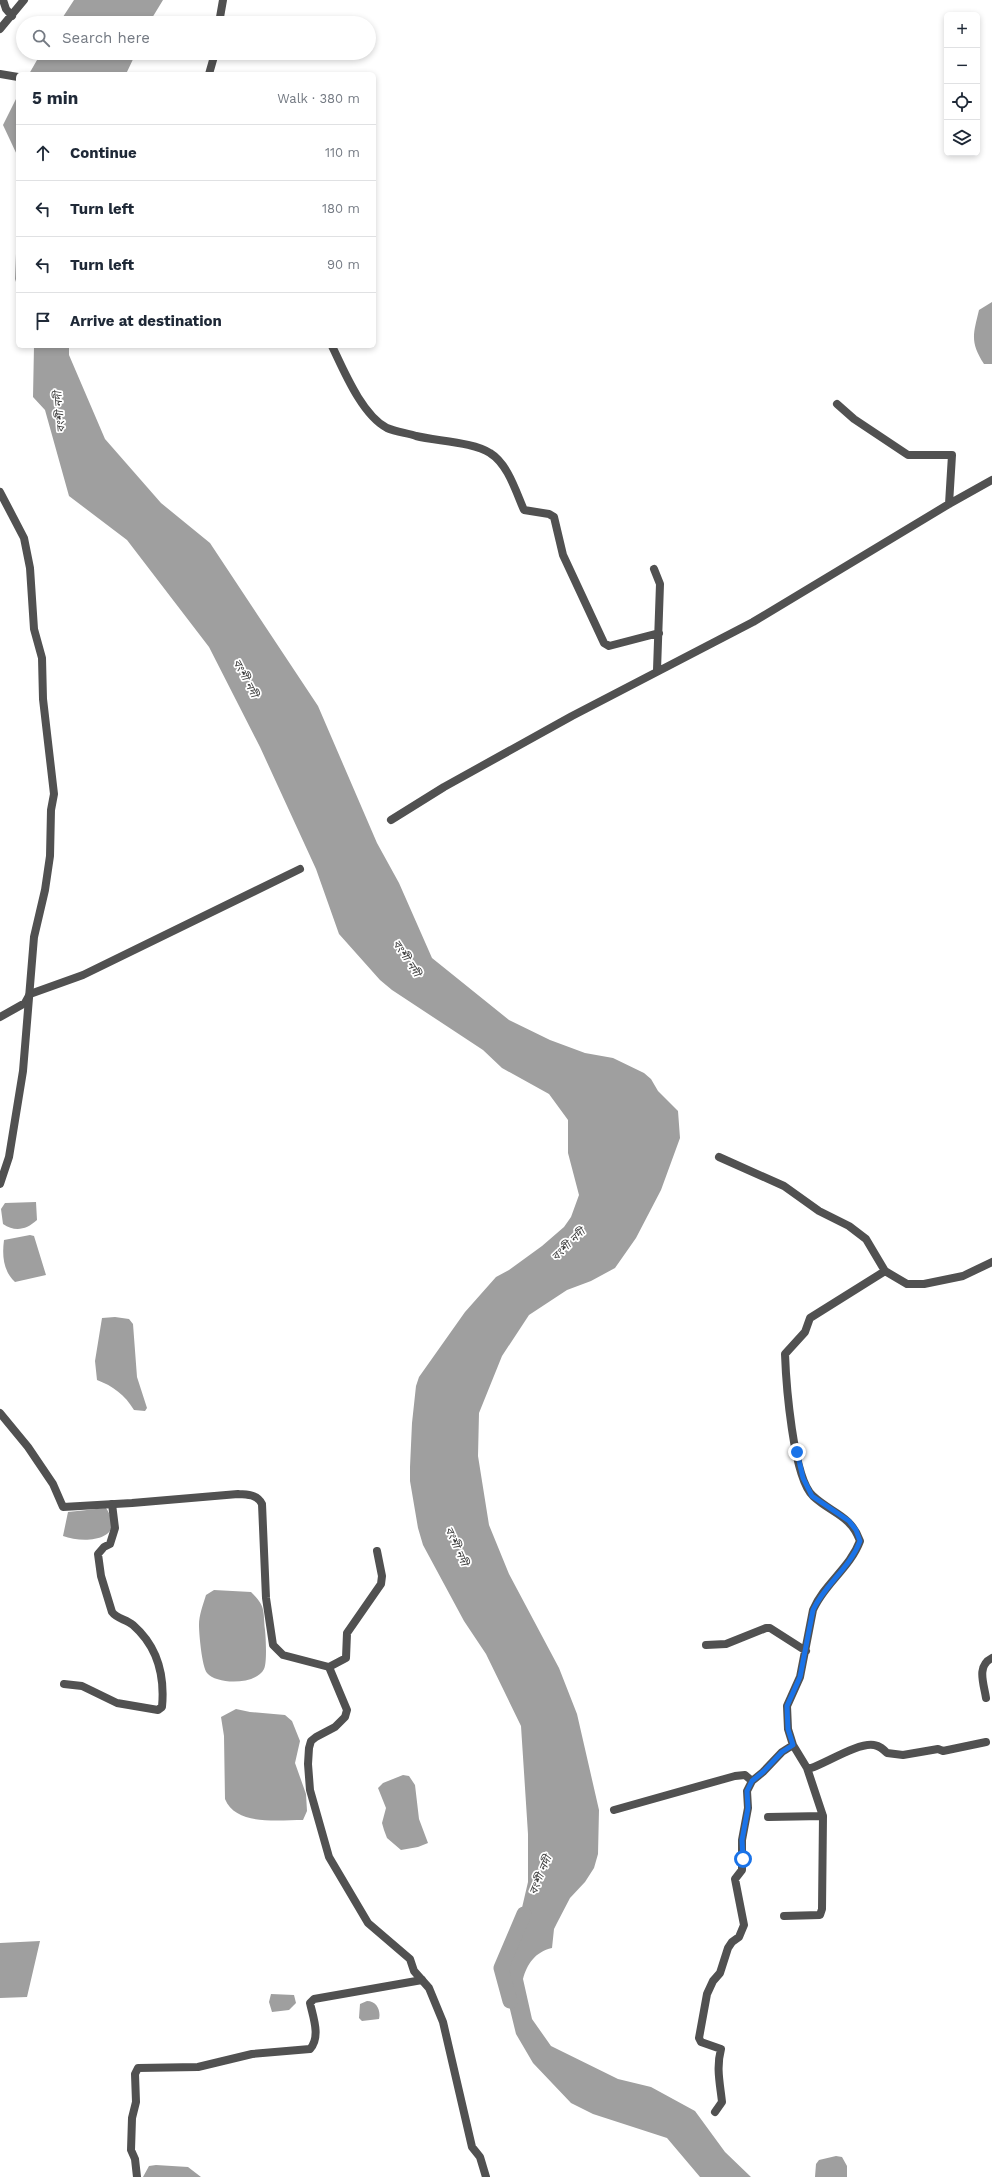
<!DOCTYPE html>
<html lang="en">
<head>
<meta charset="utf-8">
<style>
	:root { --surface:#fff; --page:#f6f6f7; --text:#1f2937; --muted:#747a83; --line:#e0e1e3 }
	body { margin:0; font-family:"Work Sans","Noto Sans Bengali",sans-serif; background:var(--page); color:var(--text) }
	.controls { position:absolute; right:12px; top:12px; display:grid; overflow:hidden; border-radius:6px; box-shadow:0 2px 6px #0003 }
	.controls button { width:36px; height:36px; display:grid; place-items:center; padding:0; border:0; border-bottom:1px solid var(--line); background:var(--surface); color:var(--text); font:20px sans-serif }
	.stop { position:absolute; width:12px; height:12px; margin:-9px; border:3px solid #1a73e8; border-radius:50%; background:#fff }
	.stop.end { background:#1a73e8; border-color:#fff; box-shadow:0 1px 4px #0008 }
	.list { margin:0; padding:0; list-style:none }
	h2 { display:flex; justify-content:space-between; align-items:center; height:52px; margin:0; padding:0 16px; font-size:17px }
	h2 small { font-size:13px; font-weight:400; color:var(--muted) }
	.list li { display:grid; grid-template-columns:26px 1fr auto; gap:12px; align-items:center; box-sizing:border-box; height:56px; padding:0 16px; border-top:1px solid var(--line) }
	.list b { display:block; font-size:15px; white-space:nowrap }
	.list em { font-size:13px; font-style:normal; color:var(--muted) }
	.icon { flex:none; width:22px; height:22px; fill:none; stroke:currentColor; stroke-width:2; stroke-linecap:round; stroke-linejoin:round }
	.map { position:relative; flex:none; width:992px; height:2177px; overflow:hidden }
	.search { position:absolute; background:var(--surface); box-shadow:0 2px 6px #0003; left:16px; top:16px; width:360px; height:44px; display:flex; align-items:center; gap:10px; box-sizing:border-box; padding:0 14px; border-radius:22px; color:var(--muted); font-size:15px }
	.panel { position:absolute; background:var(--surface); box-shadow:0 2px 6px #0003; left:16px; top:72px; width:360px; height:276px; border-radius:6px }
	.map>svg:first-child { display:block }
	.water { fill:#9f9f9f }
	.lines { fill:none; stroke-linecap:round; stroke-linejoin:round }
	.river { stroke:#9f9f9f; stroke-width:15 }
	.minor { stroke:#515151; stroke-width:8 }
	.tertiary { stroke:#515151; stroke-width:8 }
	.route { stroke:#1a73e8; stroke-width:5 }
	.labels { text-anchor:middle; stroke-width:3.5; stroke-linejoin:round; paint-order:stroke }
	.water-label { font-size:11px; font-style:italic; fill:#404040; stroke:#fff }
</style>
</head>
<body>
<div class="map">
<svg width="992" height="2177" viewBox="0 0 992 2177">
	<rect width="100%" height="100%" fill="#fff"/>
	<!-- water -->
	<path class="water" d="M 74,0 L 163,0 L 149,23 L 59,23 Z
		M 41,53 L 136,53 L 126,74 L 29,74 Z
		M 18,95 L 18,157 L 3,125 Z
		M 18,203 L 18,288 L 15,279 Z
		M 992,302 L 992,364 L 984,364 C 970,342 973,335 979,310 Z
		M 34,346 L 69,346 L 69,355 L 105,439 L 161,503 L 210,543 L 318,706 L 377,843 L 399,883 L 432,958 L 509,1020 L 550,1040 L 585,1053 L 613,1058 L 644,1073 L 651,1079 L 658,1091 L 678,1111 L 680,1138 L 661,1190 L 636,1238 L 615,1268 L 591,1281 L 567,1290 L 529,1315 L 502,1356 L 479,1413 L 478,1456 L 489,1525 L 509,1574 L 559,1668 L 577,1714 L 599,1810 L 598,1854 L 594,1868 L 585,1882 L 570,1898 L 557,1923 L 554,1929 L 552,1948 C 535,1952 527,1964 523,1979 L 532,2019 L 551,2046 L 618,2079 L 651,2087 L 695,2111 L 725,2152 L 751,2177 L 700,2177 L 667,2138 L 593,2114 L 571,2103 L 533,2063 L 516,2034 L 504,1985 L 528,1882 L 528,1834 L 521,1726 L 486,1654 L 464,1621 L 423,1545 L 418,1528 L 410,1481 L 410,1467 L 412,1423 L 416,1386 L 419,1377 L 465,1312 L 496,1277 L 509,1270 L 542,1246 L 564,1227 L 571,1217 L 579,1195 L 568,1153 L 568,1120 L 549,1094 L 502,1068 L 483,1050 L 392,990 L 380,980 L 339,934 L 316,869 L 260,747 L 209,647 L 127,540 L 69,496 L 45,410 L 33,397 Z
		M 36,1202 L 37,1220 C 26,1230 15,1232 3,1224 L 1,1209 L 5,1203 Z
		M 30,1235 L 34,1236 L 46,1275 L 15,1282 C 3,1271 2,1255 4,1240 Z
		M 115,1317 L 129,1319 L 133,1324 L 137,1377 L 147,1408 L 145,1411 L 134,1410 C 125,1395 113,1386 97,1380 L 95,1361 L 102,1318 Z
		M 106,1508 C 128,1541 84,1544 63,1536 L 68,1512 Z
		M 214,1590 L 251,1592 C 266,1607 263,1610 265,1630 C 266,1639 267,1663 264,1669 C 256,1685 217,1685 207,1673 C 202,1667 199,1634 199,1625 C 199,1615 203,1605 206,1595 Z
		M 236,1709 L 250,1712 L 285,1715 L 292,1721 L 300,1741 L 295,1763 L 306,1794 L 307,1811 L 303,1820 C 278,1820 236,1826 225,1799 L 224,1736 L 221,1717 Z
		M 403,1775 L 409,1776 L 415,1785 L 419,1819 L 428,1843 L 418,1847 L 401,1850 L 387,1838 L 384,1830 L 382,1823 L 386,1808 L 378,1788 L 383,1783 Z
		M 40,1941 L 27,1997 L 0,1998 L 0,1943 Z
		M 271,1994 L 294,1995 L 296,2003 L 289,2010 L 272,2012 L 269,2002 Z
		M 367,2001 C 377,2001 381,2011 379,2019 L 362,2021 L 359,2018 L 360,2004 Z
		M 836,2156 L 842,2157 L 847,2166 L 847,2177 L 815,2177 L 816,2164 L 819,2160 Z
		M 156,2165 L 188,2167 L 201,2177 L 143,2177 L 149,2166 Z"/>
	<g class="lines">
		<!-- river -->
		<path class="river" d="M 510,2001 L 501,1968 L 524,1914"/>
		<!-- minor -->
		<path class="minor" d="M 3,0 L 6,9 L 12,16
			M 0,29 L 24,0
			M 332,346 C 344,371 362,415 387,428 C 396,432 407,433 416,436 C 436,441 474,442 490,453 C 508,464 516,492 524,510 L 549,514 L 554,517 L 563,555 L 604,643 L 609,646 L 659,633
			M 837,404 L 854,419 L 908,455 L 952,455 L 949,504
			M 654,569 L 660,584 L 657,670
			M 391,820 L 444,787 L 572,716 L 753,622 L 949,504 L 992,480
			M 0,1017 L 25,1003 L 30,994 L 83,975 L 300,869
			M 719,1157 L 784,1186 L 819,1211 L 849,1226 L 866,1239 L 885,1271 L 907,1284 L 924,1284 L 963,1276 L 992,1262
			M 885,1271 L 810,1318 L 805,1332 L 785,1354 C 786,1382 793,1478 813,1496 C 831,1513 851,1515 860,1541 C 850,1568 824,1584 813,1610 L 800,1677 L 787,1706 L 788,1729 L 793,1745 L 807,1768 L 811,1768 C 826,1763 859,1742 874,1745 C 880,1746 883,1749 887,1753 L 903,1755 L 938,1749 L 943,1751 L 986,1742
			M 706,1645 L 726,1644 L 766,1628 L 770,1628 L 806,1651
			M 329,1667 L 346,1658 L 347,1633 L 381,1584 L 382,1576 L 377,1551
			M 64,1684 L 82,1686 L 117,1703 L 158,1710 L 162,1707 C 165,1675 157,1646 133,1625 C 126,1619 117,1619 112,1612 L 101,1576 L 98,1554 L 104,1547 L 110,1544 L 115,1528 L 112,1504
			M 986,1698 C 984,1684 976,1666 992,1658
			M 614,1810 L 735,1776 L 745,1775 L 752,1781
			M 768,1817 L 823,1816
			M 784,1916 L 820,1915 L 822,1909 L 823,1816 L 807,1768
			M 715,2112 L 722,2102 C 720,2083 716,2068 721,2049 L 701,2042 L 699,2038 L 707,1994 L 713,1981 L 720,1973 L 728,1948 L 732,1942 L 739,1937 L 744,1925 L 735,1879 L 742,1870 L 742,1840 L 748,1808 L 747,1791 L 752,1781 L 763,1772 L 782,1752 L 793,1745
			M 137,2177 L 135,2159 L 131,2150 L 132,2118 L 136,2102 L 135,2074 L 138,2068 L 198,2067 L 252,2054 L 310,2049 C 321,2037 313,2017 310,2003 L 314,1999 L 422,1980"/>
		<!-- tertiary -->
		<path class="tertiary" d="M 219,23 L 223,0
			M 0,74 L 18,77
			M 209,74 L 215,53
			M 0,492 L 24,538 L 30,568 L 34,629 L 42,658 L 43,699 L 54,794 L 51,810 L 50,856 L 45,890 L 34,937 L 23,1071 L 9,1157 L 0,1184
			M 0,1413 L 28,1447 L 53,1484 L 63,1507 L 132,1503 L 238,1494 C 248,1495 257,1494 262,1504 L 266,1598 L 273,1645 L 283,1655 L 329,1667 L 347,1710 L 345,1717 L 335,1727 L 316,1737 L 311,1741 L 309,1748 L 308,1764 L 310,1790 L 329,1857 L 368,1923 L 410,1959 L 414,1971 L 429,1988 L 443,2022 L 472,2147 L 480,2157 L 486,2177"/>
	</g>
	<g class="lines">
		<!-- route -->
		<path class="route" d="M 743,1859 L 742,1840 L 748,1808 L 747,1791 L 752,1781 L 763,1772 L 782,1752 L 793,1745 L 788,1729 L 787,1706 L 800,1677 L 813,1610 C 825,1584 850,1568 860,1541 L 856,1530 L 849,1521 L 812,1496 L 803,1478 L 797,1452"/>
	</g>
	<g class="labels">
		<!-- water labels -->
		<g class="water-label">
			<text transform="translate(59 412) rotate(-95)" y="4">বংশী নদী</text>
			<text transform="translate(246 678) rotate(63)" y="4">বংশী নদী</text>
			<text transform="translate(407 958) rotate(57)" y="4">বংশী নদী</text>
			<text transform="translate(568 1244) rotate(-44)" y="4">বংশী নদী</text>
			<text transform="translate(457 1546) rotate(66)" y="4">বংশী নদী</text>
			<text transform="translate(540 1875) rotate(-67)" y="4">বংশী নদী</text>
		</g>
	</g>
</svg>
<div class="controls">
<button>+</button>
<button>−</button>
<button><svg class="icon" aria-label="locate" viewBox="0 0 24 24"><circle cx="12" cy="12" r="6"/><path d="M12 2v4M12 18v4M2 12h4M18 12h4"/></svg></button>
<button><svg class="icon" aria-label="layers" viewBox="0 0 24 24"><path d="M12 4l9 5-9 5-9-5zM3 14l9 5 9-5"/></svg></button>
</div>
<div class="stop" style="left:743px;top:1859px"></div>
<div class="stop end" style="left:797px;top:1452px"></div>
<div class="search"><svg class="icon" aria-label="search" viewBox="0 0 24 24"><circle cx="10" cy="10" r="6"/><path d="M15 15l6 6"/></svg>Search here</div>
<section class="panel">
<h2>5 min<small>Walk · 380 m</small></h2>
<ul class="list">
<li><svg class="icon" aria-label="ahead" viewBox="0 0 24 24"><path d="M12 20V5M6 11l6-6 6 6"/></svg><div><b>Continue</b></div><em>110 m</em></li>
<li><svg class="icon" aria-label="left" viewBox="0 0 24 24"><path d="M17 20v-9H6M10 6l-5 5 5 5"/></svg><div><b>Turn left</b></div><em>180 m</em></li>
<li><svg class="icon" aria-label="left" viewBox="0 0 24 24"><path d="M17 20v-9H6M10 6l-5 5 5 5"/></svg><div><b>Turn left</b></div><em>90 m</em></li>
<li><svg class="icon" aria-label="arrive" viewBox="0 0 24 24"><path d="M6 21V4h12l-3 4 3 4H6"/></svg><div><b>Arrive at destination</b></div></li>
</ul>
</section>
</div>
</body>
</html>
